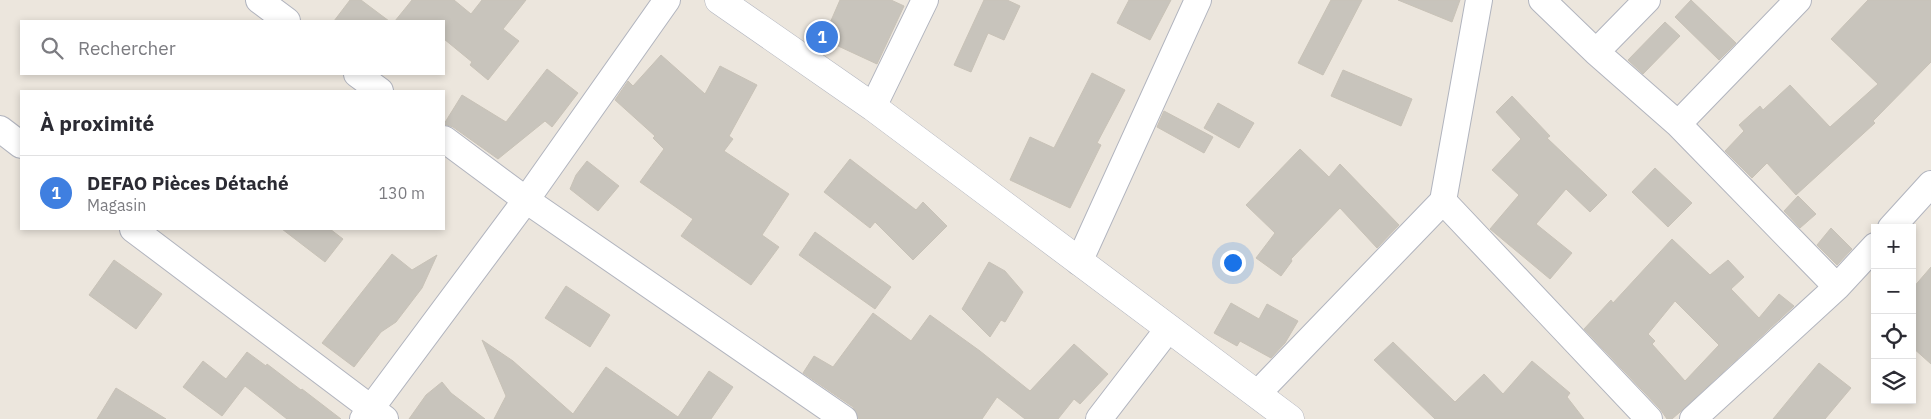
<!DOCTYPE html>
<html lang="fr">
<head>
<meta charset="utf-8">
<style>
	:root { --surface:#fff; --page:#f7f7f7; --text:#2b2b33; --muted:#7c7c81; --line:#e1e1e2; --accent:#4161f6 }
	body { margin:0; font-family:"IBM Plex Sans",sans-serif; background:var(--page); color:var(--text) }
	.controls { position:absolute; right:15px; bottom:15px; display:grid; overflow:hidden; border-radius:0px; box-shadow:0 2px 8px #0003 }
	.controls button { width:45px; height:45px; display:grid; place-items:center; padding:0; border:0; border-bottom:1px solid var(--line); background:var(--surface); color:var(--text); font:25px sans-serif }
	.you { position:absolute; left:1232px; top:262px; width:18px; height:18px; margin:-12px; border:4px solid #fff; border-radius:50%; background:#1a73e8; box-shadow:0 0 0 8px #1a73e833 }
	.badge { display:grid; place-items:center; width:32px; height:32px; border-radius:50%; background:var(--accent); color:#fff; font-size:16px; font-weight:700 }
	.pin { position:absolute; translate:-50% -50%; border:2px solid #fff; box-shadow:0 1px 5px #0006 }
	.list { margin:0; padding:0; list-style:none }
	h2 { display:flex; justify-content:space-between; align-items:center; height:65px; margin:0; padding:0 20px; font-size:21px }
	h2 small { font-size:16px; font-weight:400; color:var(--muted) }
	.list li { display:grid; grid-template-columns:32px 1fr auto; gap:15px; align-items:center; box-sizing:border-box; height:75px; padding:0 20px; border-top:1px solid var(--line) }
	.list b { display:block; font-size:19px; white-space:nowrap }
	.list p { margin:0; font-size:16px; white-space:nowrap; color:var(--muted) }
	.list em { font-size:16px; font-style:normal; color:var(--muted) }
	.icon { flex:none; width:28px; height:28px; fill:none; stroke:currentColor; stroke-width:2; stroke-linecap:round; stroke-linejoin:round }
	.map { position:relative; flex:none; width:1931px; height:419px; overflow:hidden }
	.search { position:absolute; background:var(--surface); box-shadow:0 2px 8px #0003; left:20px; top:20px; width:425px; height:55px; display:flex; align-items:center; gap:12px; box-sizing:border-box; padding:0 18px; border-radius:0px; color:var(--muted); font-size:19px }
	.panel { position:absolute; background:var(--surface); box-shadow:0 2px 8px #0003; left:20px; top:90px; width:425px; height:140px; border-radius:0px }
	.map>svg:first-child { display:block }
	.building { fill:#c8c4bc; stroke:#c8c2b7; fill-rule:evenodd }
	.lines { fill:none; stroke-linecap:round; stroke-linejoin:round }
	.street-casing { stroke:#b1b4be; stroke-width:28 }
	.secondary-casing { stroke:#b1b4be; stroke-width:29 }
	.street { stroke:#fff; stroke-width:26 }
	.secondary { stroke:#fff; stroke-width:28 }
</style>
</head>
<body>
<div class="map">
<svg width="1931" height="419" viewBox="0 0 1931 419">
	<rect width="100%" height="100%" fill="#ece6dd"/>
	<!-- building -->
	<path class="building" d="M 350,0 L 361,0 L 389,21 L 334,21 Z
		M 412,0 L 454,0 L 471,14 L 482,0 L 526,0 L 503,29 L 519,41 L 488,80 L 470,65 L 472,62 L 444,39 L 444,21 L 395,21 Z
		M 840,0 L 891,0 L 904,6 L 877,64 L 823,39 Z
		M 984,0 L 1007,0 L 1020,6 L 1004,40 L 988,33 L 971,72 L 954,65 Z
		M 1129,0 L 1171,0 L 1150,40 L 1117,23 Z
		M 1331,0 L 1362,0 L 1323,75 L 1298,63 Z
		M 1398,0 L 1460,0 L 1452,22 Z
		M 1691,0 L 1736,43 L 1719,60 L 1675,17 Z
		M 1868,0 L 1931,0 L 1931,62 L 1873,121 L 1875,123 L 1796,195 L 1767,163 L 1752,178 L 1725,151 L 1744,131 L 1739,125 L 1760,106 L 1763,110 L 1790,85 L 1830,127 L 1878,84 L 1831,39 Z
		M 1665,22 L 1680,36 L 1643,74 L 1628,60 Z
		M 661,55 L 705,94 L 720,66 L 757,85 L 729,136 L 733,139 L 724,151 L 789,194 L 762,235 L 779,247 L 751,285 L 681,236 L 693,219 L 640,182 L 664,149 L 653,138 L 655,136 L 615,100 L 628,81 L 633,86 Z
		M 547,69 L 578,93 L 552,127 L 545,121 L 498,159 L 453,127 L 444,124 L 462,95 L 506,122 Z
		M 1343,70 L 1412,99 L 1401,126 L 1331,96 Z
		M 1092,73 L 1125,90 L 1097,143 L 1101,145 L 1070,208 L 1010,180 L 1030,137 L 1054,148 Z
		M 1512,96 L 1550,136 L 1547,138 L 1607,195 L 1590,212 L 1566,189 L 1536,224 L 1572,253 L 1550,279 L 1490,229 L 1519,195 L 1492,170 L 1521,139 L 1496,112 Z
		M 1218,103 L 1254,123 L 1239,148 L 1204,128 Z
		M 1164,111 L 1213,137 L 1204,153 L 1157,127 Z
		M 1300,149 L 1329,177 L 1340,164 L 1399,225 L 1377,248 L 1340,208 L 1291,259 L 1292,261 L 1281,276 L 1256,258 L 1275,233 L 1246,205 Z
		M 850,159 L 916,210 L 923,202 L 947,226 L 913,260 L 875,222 L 870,228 L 824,192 Z
		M 587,161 L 619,186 L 598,211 L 570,189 L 576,175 Z
		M 1655,168 L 1692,203 L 1668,227 L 1632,192 Z
		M 1798,196 L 1816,214 L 1800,228 L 1784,211 Z
		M 1831,228 L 1852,249 L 1837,265 L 1817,245 Z
		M 282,229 L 330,229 L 343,239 L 325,262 Z
		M 815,232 L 891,287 L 875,309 L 799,255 Z
		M 1672,239 L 1710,275 L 1728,260 L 1744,277 L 1731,289 L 1759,318 L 1779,294 L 1794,306 L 1680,412 L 1672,419 L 1667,419 L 1660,409 L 1584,329 L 1611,300 L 1613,303 ZM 1675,301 L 1719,345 L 1685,381 L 1652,344 L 1655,341 L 1648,334 Z
		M 392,254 L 412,270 L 437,255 L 422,288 L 396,322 L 381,332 L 354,367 L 322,343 Z
		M 114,260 L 162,294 L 136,329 L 89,295 Z
		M 989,262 L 1005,271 L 1023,292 L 1005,322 L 1001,320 L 990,337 L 962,309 Z
		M 1931,267 L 1931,364 L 1912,347 L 1912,289 Z
		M 566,286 L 610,315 L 590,347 L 545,318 Z
		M 1231,303 L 1259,319 L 1267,304 L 1298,321 L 1285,343 L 1271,358 L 1240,341 L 1237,346 L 1214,333 Z
		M 873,313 L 911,341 L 930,315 L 980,351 L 1030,391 L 1074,344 L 1108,374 L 1080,404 L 1074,399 L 1058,419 L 1025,419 L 997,397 L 982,419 L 859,419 L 853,407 L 803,373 L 814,356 L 833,367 Z
		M 482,340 L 513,361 L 573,414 L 606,367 L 678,417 L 709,371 L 733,387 L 711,419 L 494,419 L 506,396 Z
		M 1393,342 L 1455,402 L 1484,374 L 1503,394 L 1532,361 L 1570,393 L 1567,397 L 1584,419 L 1435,419 L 1374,360 Z
		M 247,352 L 266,366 L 267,364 L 301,390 L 302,389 L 341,419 L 287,419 L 245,386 L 222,416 L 183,387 L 203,361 L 226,379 Z
		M 1819,363 L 1851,388 L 1825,419 L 1773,419 Z
		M 442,382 L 451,393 L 485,419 L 409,419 L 426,395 Z
		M 116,388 L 166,419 L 97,419 Z"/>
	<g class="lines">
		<!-- street casing -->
		<g class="street-casing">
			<path id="street" d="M 259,0 L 287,21
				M 1479,0 L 1443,201 L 1649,419
				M 1542,0 L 1596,52 L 1678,124 L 1837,287
				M 1596,52 L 1647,0
				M 357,74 L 380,91
				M 873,107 L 925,0
				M 1678,124 L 1798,0
				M 0,129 L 21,145
				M 444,139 L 526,200 L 844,419
				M 1891,228 L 1931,184
				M 133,229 L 385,419
				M 1079,262 L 1198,0
				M 1257,394 L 1443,201
				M 363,419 L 526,200 L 667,0
				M 1099,419 L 1169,328
				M 1693,419 L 1837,287 L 1875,246"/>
		</g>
		<!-- secondary casing -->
		<g class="secondary-casing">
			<path id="secondary" d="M 719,0 L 873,107 L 1290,419"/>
		</g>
		<!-- street -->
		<use href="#street" class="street"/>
		<!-- secondary -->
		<use href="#secondary" class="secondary"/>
	</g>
</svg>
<div class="controls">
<button>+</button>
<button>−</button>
<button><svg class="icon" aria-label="locate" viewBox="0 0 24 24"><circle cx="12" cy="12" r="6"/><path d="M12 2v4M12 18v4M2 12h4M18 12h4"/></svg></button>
<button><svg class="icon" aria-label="layers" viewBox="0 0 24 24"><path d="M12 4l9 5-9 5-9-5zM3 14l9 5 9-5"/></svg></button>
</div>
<div class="you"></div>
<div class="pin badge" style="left:822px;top:37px;background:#3f7fe0">1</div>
<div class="search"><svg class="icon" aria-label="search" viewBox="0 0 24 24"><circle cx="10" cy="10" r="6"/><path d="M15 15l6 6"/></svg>Rechercher</div>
<section class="panel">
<h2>À proximité<small></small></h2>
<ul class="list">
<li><span class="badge" style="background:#3f7fe0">1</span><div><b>DEFAO Pièces Détaché</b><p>Magasin</p></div><em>130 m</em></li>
</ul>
</section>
</div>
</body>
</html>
